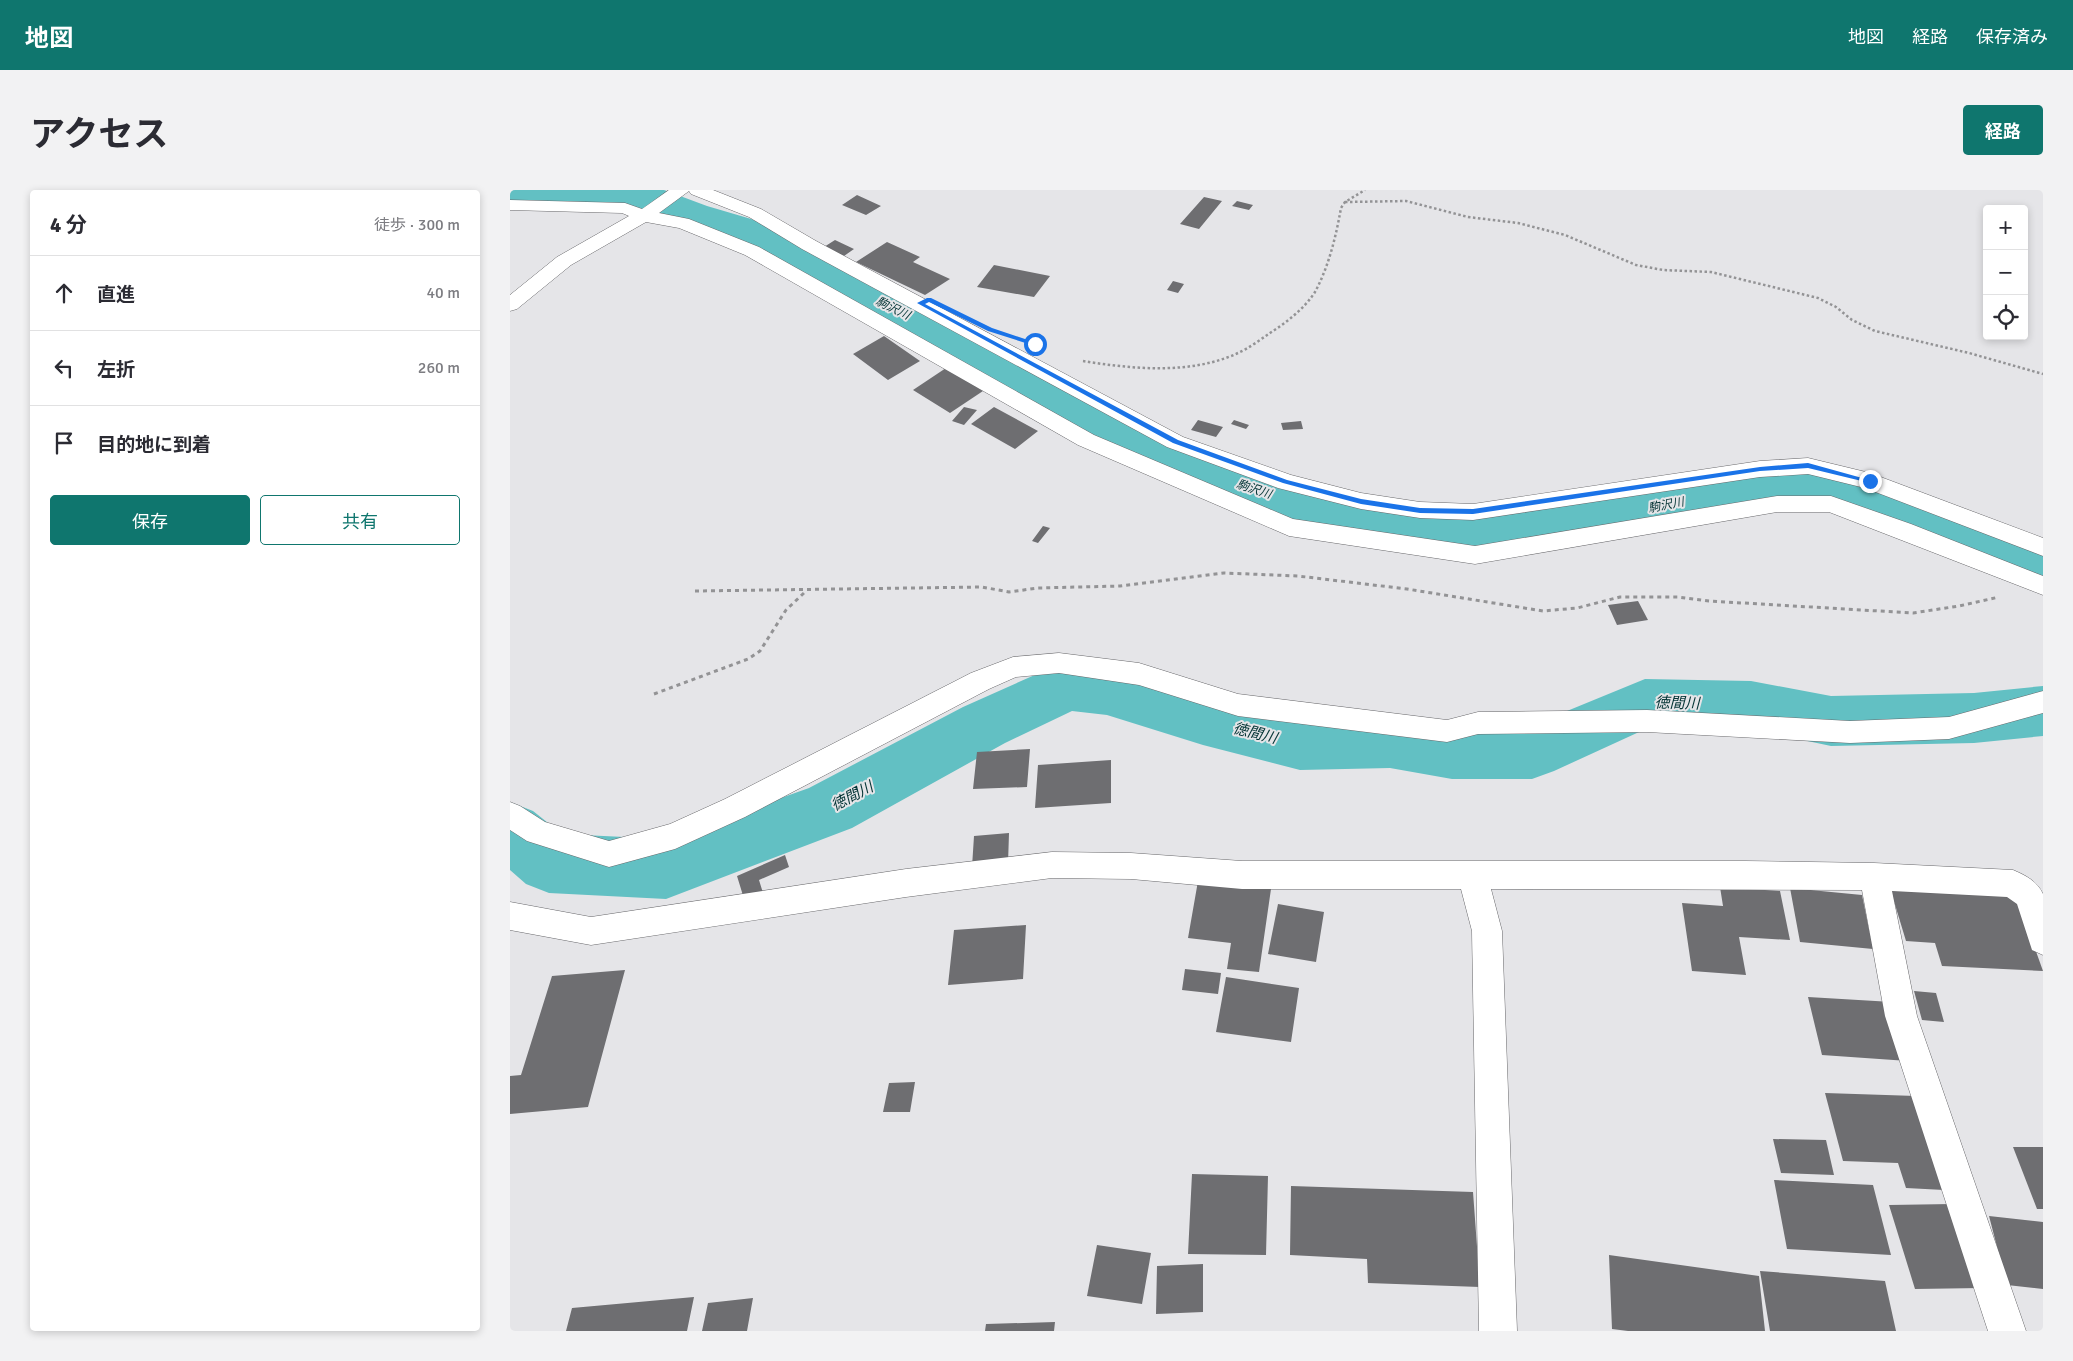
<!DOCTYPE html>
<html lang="ja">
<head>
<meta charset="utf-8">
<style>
	:root { --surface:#fff; --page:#f2f2f3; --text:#2b2b33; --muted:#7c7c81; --line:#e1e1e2; --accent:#0f766e }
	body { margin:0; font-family:Signika,"Noto Sans JP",sans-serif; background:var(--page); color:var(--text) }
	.controls { position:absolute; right:15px; top:15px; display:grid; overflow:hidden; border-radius:5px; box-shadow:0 2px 8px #0003 }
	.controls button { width:45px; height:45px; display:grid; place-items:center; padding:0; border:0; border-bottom:1px solid var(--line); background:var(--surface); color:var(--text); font:25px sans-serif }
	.stop { position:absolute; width:15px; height:15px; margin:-11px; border:4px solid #1a73e8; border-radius:50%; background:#fff }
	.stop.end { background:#1a73e8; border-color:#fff; box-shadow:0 1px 5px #0008 }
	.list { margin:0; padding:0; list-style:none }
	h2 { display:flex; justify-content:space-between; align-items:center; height:65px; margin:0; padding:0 20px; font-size:21px }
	h2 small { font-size:16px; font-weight:400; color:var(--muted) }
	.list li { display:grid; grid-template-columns:32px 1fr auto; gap:15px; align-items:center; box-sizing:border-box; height:75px; padding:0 20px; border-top:1px solid var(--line) }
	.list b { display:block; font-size:19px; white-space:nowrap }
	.list em { font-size:16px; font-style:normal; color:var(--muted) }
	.actions { display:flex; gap:10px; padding:15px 20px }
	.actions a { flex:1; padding:11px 0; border:1px solid var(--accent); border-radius:5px; text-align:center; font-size:18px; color:var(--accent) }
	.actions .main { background:var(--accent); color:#fff }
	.icon { flex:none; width:28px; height:28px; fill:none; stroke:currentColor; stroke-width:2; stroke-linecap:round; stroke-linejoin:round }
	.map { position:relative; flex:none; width:1533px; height:1141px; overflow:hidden; border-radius:5px }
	header { display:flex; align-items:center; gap:30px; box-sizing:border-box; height:70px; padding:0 25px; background:var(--accent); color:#fff }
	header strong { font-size:24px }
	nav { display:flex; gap:28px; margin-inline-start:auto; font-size:18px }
	.intro { display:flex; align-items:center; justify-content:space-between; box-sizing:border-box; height:120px; padding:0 30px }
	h1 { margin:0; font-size:35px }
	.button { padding:12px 22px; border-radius:5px; background:var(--accent); color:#fff; font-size:18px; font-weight:700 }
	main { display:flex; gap:30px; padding:0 30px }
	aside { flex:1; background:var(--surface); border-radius:5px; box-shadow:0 2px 8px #0003 }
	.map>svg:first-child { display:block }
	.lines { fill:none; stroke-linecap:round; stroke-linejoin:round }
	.river { fill:#62c0c3; fill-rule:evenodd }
	.building { fill:#6e6e71 }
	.minor-casing { stroke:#68686b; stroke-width:1 }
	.path-far1 { stroke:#939395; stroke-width:2.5; stroke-dasharray:2.5 2.5; stroke-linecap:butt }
	.path { stroke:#939395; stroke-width:3; stroke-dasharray:4 4; stroke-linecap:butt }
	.minor { fill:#fff; fill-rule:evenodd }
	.route { fill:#1a73e8 }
	.labels { text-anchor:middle; stroke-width:4; stroke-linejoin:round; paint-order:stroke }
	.far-water-label { font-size:12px; font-style:italic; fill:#043435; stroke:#e5e5e8 }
	.water-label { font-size:15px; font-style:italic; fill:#043435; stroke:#e5e5e8 }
</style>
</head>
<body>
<header>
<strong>地図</strong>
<nav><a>地図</a><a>経路</a><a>保存済み</a></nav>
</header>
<div class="intro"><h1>アクセス</h1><a class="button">経路</a></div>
<main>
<aside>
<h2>4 分<small>徒歩 · 300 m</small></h2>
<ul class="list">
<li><svg class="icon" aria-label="ahead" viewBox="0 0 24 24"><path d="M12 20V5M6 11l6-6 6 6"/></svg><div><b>直進</b></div><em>40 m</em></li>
<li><svg class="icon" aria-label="left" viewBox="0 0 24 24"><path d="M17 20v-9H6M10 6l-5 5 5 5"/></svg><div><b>左折</b></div><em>260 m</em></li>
<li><svg class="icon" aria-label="arrive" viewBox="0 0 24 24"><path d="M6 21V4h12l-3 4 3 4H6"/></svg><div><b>目的地に到着</b></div></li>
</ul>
<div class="actions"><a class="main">保存</a><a>共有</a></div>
</aside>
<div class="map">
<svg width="1533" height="1141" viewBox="0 0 1533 1141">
	<rect width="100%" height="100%" fill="#e5e5e8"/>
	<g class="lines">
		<!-- river -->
		<path class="river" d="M 0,0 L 154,0 L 197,16 L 272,38 L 349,85 L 419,117 L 666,253 L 750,284 L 822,304 L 936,326 L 1093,309 L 1257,278 L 1354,286 L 1372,291 L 1477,339 L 1533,357 L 1533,397 L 1439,367 L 1345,321 L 1257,314 L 1093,347 L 936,364 L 822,342 L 716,310 L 632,277 L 387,137 L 319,103 L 242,56 L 169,34 L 134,20 L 105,16 L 0,15 Z
			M 557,473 L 597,477 L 693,505 L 790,528 L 880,526 L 942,537 L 1018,537 L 1135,489 L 1241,491 L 1321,506 L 1464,503 L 1533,496 L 1533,546 L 1464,553 L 1321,556 L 1241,539 L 1140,537 L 1044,581 L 1022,589 L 942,589 L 880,578 L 790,580 L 693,555 L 597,525 L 562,521 L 495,553 L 342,638 L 156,709 L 39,703 L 16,694 L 0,680 L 0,612 L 23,621 L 52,644 L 156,649 L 299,598 L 453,517 L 536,480 Z"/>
	</g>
	<!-- building -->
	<path class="building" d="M 347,5 L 371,16 L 356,25 L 332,15 Z
		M 694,7 L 712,11 L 689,39 L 670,34 Z
		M 727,11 L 743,15 L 739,20 L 722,16 Z
		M 325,50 L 344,59 L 334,66 L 314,57 Z
		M 377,52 L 410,67 L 403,72 L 440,89 L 415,105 L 346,72 Z
		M 484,75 L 540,86 L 524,107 L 467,97 Z
		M 663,91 L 674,94 L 668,103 L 657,100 Z
		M 374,146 L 410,171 L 378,190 L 343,164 Z
		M 436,178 L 473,201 L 440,223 L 403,200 Z
		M 454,217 L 467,220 L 454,235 L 442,231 Z
		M 484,217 L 528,241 L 505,259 L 461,234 Z
		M 688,230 L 713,237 L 706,247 L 681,240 Z
		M 724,230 L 739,235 L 736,239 L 721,234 Z
		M 791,231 L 793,239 L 773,240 L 771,233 Z
		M 533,336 L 540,338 L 528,353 L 522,351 Z
		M 1128,411 L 1138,430 L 1107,435 L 1098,415 Z
		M 520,559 L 517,597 L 463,599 L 467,562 Z
		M 601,570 L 601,613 L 525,618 L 528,575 Z
		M 499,643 L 498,674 L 462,677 L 464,646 Z
		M 275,665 L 279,677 L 249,690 L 253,703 L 235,712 L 227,686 Z
		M 688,691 L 761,699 L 749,782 L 717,779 L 721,753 L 678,748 Z
		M 1210,697 L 1270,701 L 1280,750 L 1229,747 L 1236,785 L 1182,781 L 1172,713 L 1213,716 Z
		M 1280,698 L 1352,705 L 1363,759 L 1290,752 Z
		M 1380,698 L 1505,703 L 1533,781 L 1432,776 L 1425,753 L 1396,751 Z
		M 768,714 L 814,722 L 806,772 L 758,764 Z
		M 516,735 L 513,789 L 438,795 L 444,740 Z
		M 675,779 L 711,783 L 708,804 L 672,800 Z
		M 115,780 L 78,917 L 0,924 L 0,886 L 11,885 L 42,786 Z
		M 716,787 L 789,798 L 781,852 L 706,842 Z
		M 1404,801 L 1426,803 L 1434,832 L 1412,830 Z
		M 1298,807 L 1382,812 L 1398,871 L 1312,865 Z
		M 405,892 L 400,922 L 373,922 L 379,893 Z
		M 1315,903 L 1406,906 L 1434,1000 L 1396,998 L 1388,973 L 1333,971 Z
		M 1263,949 L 1316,950 L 1324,985 L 1271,983 Z
		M 1503,957 L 1533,957 L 1533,1019 L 1527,1019 Z
		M 682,984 L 758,986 L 756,1065 L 678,1064 Z
		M 1264,990 L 1363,995 L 1381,1065 L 1277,1059 Z
		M 781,996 L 963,1002 L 970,1097 L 858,1093 L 857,1069 L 780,1065 Z
		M 1442,1014 L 1471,1098 L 1405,1099 L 1379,1015 Z
		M 1479,1026 L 1533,1032 L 1533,1099 L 1497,1095 Z
		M 587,1055 L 641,1063 L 632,1114 L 577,1106 Z
		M 1099,1065 L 1249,1086 L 1255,1141 L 1118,1141 L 1102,1139 Z
		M 693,1074 L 693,1122 L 646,1124 L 647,1076 Z
		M 1250,1081 L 1375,1091 L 1386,1141 L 1260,1141 Z
		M 184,1107 L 177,1141 L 56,1141 L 62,1118 Z
		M 243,1108 L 237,1141 L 192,1141 L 198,1113 Z
		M 545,1132 L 544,1141 L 475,1141 L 476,1134 Z"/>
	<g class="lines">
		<!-- minor casing -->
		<g class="minor-casing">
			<path id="minor" d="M 159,0 L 203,0 L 251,19 L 306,51 L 673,247 L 781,285 L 851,303 L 910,312 L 963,314 L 1250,271 L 1298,268 L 1360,283 L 1533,348 L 1533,366 L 1355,298 L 1298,284 L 1250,287 L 963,330 L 910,328 L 851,319 L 768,298 L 657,257 L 292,59 L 239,27 L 181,4 L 179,1 L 149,23 L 179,29 L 249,57 L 584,245 L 783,329 L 965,356 L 1267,306 L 1321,306 L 1401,334 L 1533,386 L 1533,405 L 1319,322 L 1267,322 L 965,374 L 779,346 L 568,255 L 235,65 L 169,38 L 136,32 L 61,75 L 7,119 L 0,121 L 0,105 L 47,67 L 119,26 L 112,23 L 0,20 L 0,10 L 115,13 L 132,19 Z
				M 549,463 L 629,473 L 728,504 L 937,530 L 968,522 L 1137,520 L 1340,531 L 1439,527 L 1533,501 L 1533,523 L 1439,549 L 1340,553 L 1137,542 L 968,544 L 937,552 L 728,526 L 629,495 L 549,483 L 506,487 L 479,499 L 235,627 L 165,659 L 99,677 L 17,651 L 0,640 L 0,612 L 10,616 L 35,632 L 99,651 L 160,634 L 215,609 L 461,483 L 503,467 Z
				M 542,662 L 621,663 L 732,671 L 1235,671 L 1364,673 L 1503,680 C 1515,685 1527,691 1533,704 L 1533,765 L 1522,760 L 1507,714 L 1497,707 L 1382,701 L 1407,826 L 1516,1141 L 1478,1141 L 1375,826 L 1352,700 L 981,699 L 992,741 L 1007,1141 L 969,1141 L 962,741 L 951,699 L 732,699 L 621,689 L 542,688 L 396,707 L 81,755 L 0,740 L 0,712 L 81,727 L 396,679 Z"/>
		</g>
		<!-- path-far1 -->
		<path class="path-far1" d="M 835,12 L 896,11 L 958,27 L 1008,33 L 1055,45 L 1126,75 L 1153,80 L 1201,82 L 1308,108 L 1326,117 L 1342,130 L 1365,141 L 1459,163 L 1533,184
			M 573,171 C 622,179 681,185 728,163 C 739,158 750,150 760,143 C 777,132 794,119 805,102 C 819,76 826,46 831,18 L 835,12 L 855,0"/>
		<!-- path -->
		<path class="path" d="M 185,401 L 472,397 L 499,402 L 528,398 L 610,396 L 714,383 L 788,386 L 897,399 L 1033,421 L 1067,418 L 1110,407 L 1168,407 L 1199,411 L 1403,423 L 1449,416 L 1489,407
			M 144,504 L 238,469 L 250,461 L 276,420 L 296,401"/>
		<!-- minor -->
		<use href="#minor" class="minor"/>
	</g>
	<!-- route -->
	<path class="route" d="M 417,108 L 421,108 L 482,138 L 527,153 L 525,156 L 478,141 L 419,112 L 415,114 L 668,250 L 777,290 L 851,309 L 910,318 L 963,319 L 1250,277 L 1298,273 L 1363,291 L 1360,293 L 1298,278 L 1250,281 L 963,324 L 910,323 L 851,314 L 773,293 L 663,253 L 407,113 Z"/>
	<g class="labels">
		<!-- far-water labels -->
		<g class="far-water-label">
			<text transform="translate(383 118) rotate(26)" y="4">駒沢川</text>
			<text transform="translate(744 299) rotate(18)" y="4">駒沢川</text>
			<text transform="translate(1156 315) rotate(-11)" y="4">駒沢川</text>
		</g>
		<!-- water labels -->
		<g class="water-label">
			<text transform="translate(1167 513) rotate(1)" y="5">徳間川</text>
			<text transform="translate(745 543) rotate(14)" y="5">徳間川</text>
			<text transform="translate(342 606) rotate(-28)" y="5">徳間川</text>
		</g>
	</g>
</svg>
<div class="controls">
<button>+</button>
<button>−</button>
<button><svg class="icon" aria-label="locate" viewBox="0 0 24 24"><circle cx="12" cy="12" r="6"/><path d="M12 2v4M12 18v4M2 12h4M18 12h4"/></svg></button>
</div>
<div class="stop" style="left:525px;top:154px"></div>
<div class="stop end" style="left:1360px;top:291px"></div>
</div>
</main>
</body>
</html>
